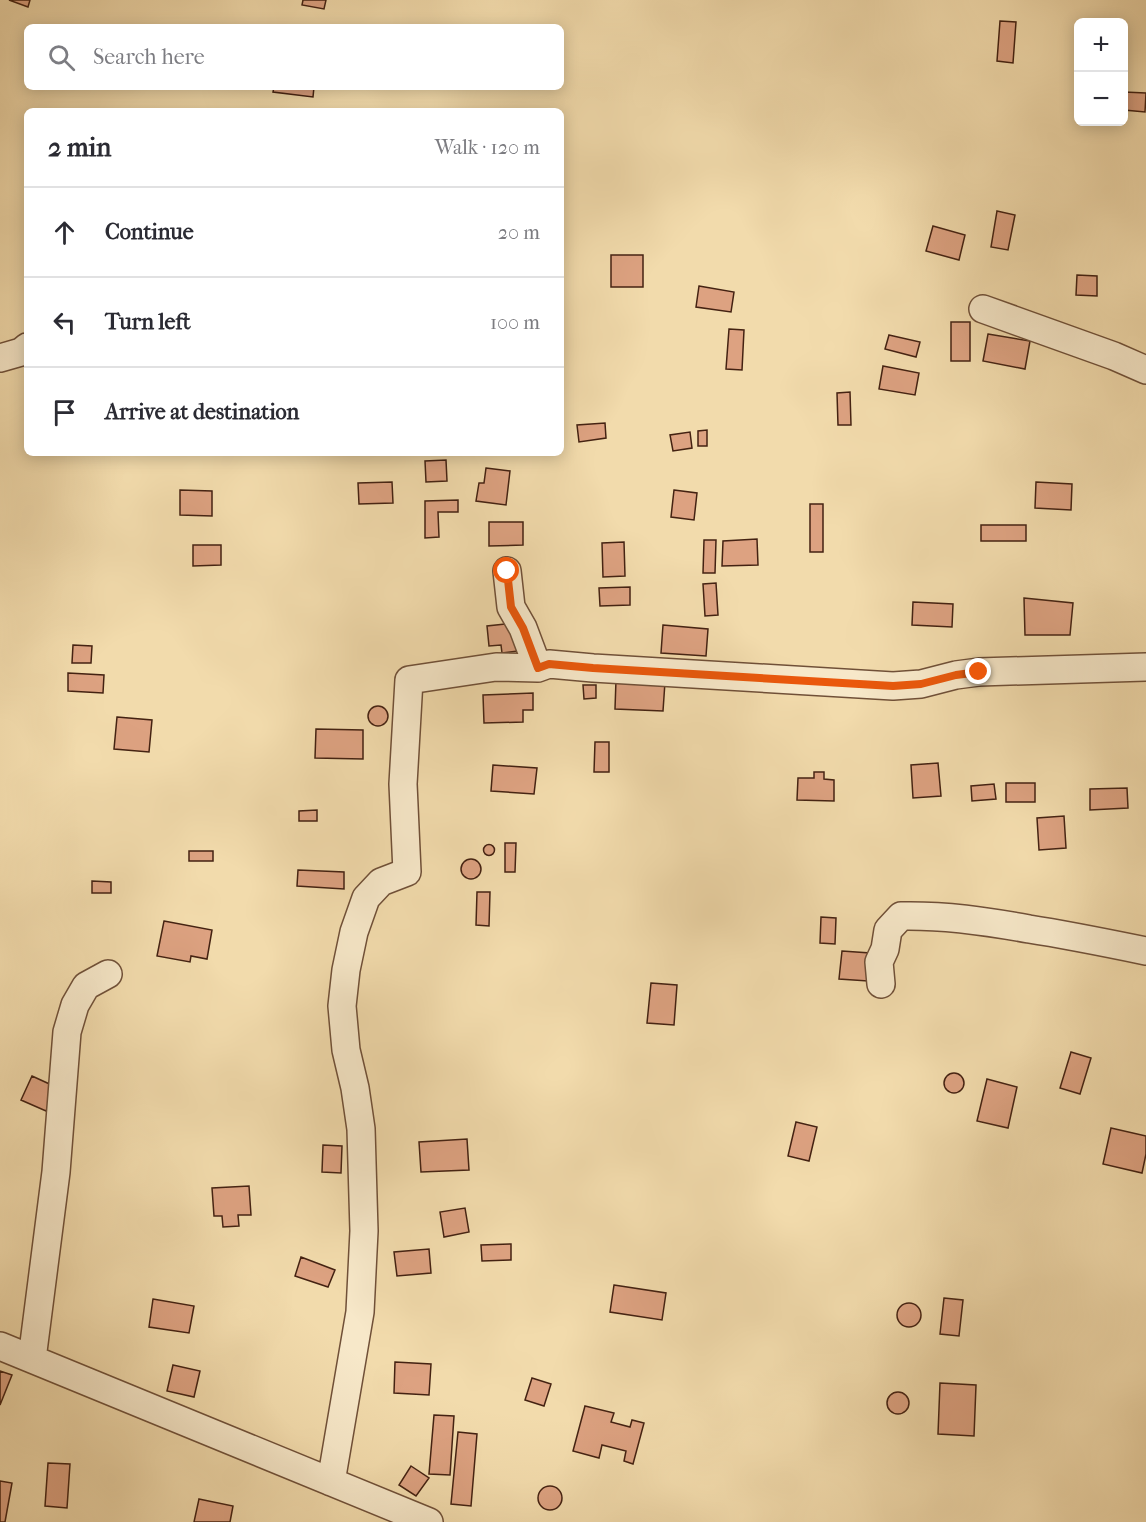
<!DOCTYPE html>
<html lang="en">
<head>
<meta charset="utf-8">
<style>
	:root { --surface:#fff; --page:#f2f2f3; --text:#2b2b33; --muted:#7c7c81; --line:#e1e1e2 }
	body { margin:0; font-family:"IM FELL French Canon",serif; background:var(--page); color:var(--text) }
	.controls { position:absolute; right:18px; top:18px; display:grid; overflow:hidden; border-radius:9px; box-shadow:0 3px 15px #0003 }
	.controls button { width:54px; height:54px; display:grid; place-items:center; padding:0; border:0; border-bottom:2px solid var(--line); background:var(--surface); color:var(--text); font:30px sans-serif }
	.stop { position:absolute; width:18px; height:18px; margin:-14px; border:4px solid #ea580c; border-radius:50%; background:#fff }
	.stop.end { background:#ea580c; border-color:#fff; box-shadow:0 2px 6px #0008 }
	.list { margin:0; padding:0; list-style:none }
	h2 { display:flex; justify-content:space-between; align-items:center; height:78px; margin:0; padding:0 24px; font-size:26px }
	h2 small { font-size:20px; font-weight:400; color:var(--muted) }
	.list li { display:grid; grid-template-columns:39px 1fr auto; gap:18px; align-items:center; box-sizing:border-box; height:90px; padding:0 24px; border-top:2px solid var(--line) }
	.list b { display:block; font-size:22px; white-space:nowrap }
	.list em { font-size:20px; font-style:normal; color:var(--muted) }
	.icon { flex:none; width:33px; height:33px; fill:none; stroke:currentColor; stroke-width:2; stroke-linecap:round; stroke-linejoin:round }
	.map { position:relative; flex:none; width:1146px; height:1522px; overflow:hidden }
	.search { position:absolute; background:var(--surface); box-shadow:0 3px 15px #0003; left:24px; top:24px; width:540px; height:66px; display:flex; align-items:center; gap:15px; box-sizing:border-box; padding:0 21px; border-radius:9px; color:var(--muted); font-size:22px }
	.panel { position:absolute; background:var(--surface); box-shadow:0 3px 15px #0003; left:24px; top:108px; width:540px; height:348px; border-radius:9px }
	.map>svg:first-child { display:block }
	.building { fill:#dda281; stroke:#442212; stroke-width:1.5 }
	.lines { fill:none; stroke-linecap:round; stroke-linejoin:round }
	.street-casing { stroke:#705038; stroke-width:30 }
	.street { stroke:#f7e8c9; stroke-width:27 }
	.route { stroke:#ea580c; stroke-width:8 }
</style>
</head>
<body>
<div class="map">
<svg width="1146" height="1522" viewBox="0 0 1146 1522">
	<rect width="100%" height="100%" fill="#f2dbac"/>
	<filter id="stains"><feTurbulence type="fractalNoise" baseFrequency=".00333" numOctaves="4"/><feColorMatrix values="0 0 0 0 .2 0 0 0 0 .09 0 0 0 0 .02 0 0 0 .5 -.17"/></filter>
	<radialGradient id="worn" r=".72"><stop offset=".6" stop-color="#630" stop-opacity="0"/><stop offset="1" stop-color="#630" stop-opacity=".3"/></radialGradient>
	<!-- building -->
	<path class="building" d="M 9,0 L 30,0 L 28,7 Z
		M 303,0 L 326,0 L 324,9 L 302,5 Z
		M 1000,21 L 1016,22 L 1013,63 L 997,61 Z
		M 274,87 L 314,87 L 313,97 L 273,92 Z
		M 1124,92 L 1146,93 L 1145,112 L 1124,110 Z
		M 997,211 L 1015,215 L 1008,250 L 991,247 Z
		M 933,226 L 965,235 L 959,260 L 926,251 Z
		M 611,255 L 643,255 L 643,287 L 611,287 Z
		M 1077,275 L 1097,276 L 1097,296 L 1076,295 Z
		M 699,286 L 734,292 L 731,312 L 696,307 Z
		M 951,322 L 970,322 L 970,361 L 951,361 Z
		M 729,329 L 744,330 L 742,370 L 726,369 Z
		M 988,334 L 1030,341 L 1025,369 L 983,361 Z
		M 889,335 L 920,342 L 916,357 L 885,349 Z
		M 883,366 L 919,373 L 915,395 L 879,389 Z
		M 850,392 L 851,425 L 838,425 L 837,393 Z
		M 605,423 L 606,438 L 579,442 L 577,425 Z
		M 707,430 L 707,446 L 698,446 L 698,431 Z
		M 690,432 L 692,448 L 673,451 L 670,435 Z
		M 446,460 L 447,481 L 426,482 L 425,461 Z
		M 486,468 L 510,471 L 506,505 L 476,501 L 479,483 L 484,483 Z
		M 392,482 L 393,503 L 359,504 L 358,483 Z
		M 1036,482 L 1072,484 L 1071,510 L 1035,508 Z
		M 180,490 L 212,491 L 212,516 L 180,515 Z
		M 674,490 L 697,493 L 694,520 L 671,517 Z
		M 458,500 L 458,512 L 438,512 L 439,537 L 425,538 L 425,501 Z
		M 810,504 L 823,504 L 823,552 L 810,552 Z
		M 489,522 L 523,522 L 523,545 L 489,546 Z
		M 981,525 L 1026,525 L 1026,541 L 981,541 Z
		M 757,539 L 758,565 L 722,566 L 723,541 Z
		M 704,540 L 716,540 L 715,573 L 703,573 Z
		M 624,542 L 625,576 L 603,577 L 602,543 Z
		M 193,545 L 221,545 L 221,565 L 193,566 Z
		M 716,583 L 718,615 L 705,616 L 703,584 Z
		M 630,587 L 630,605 L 600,606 L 599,588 Z
		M 1024,598 L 1073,603 L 1070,635 L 1025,635 Z
		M 913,602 L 953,604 L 952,627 L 912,625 Z
		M 515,623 L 518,651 L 502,653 L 501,645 L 489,646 L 487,626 Z
		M 663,625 L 708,629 L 706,656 L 661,653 Z
		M 73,645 L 92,646 L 91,663 L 72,663 Z
		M 68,673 L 104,675 L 103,693 L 68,691 Z
		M 616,680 L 665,682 L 663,711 L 615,709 Z
		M 583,685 L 596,685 L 596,698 L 584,699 Z
		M 533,693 L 533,710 L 523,710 L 523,722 L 484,723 L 483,695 Z
		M368 716a10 10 0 1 1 20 0a10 10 0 1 1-20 0Z
		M 117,717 L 152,720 L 149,752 L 114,749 Z
		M 316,729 L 363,730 L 363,759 L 315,758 Z
		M 595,742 L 609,742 L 609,772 L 594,772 Z
		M 938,763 L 941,796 L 913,798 L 911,765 Z
		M 493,765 L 537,768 L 534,794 L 491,791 Z
		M 814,772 L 824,772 L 824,779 L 834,780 L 834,801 L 797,800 L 798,778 L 814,778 Z
		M 1006,783 L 1035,783 L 1035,802 L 1006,802 Z
		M 994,784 L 996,799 L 972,801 L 971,786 Z
		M 1127,788 L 1128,808 L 1090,810 L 1090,789 Z
		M 317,810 L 317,821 L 299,821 L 299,811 Z
		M 1064,816 L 1066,848 L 1039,850 L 1037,818 Z
		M 505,843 L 516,843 L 515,872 L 505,872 Z
		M483.5 850a5.5 5.5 0 1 1 11 0a5.5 5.5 0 1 1-11 0Z
		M 189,851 L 213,851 L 213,861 L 189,861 Z
		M461 869a10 10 0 1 1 20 0a10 10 0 1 1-20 0Z
		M 298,870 L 344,872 L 344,889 L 297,886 Z
		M 92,881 L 111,882 L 111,893 L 92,893 Z
		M 477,892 L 490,892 L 489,926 L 476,925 Z
		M 821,917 L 836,918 L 835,944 L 820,943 Z
		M 164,921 L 212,930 L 207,959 L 191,956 L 190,962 L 157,956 Z
		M 842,951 L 870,953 L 868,981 L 839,979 Z
		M 651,983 L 677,985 L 674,1025 L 647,1023 Z
		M 1071,1052 L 1091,1058 L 1080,1094 L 1060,1088 Z
		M944 1083a10 10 0 1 1 20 0a10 10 0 1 1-20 0Z
		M 32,1076 L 56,1087 L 46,1111 L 21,1100 Z
		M 987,1079 L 1017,1087 L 1008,1128 L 977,1121 Z
		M 796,1122 L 817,1127 L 809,1161 L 788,1156 Z
		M 1111,1128 L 1146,1136 L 1146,1154 L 1142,1173 L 1103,1164 Z
		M 467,1139 L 469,1170 L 421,1172 L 419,1142 Z
		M 323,1145 L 342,1146 L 341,1173 L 322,1172 Z
		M 249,1186 L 251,1215 L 238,1215 L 239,1226 L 223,1227 L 222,1216 L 214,1216 L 212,1188 Z
		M 465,1208 L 469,1232 L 444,1237 L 440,1212 Z
		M 511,1244 L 511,1260 L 482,1261 L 481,1245 Z
		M 429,1249 L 431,1273 L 397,1276 L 394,1252 Z
		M 301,1257 L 335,1270 L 328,1287 L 295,1276 Z
		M 614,1285 L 666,1293 L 662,1320 L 610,1312 Z
		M 944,1298 L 963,1300 L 959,1336 L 940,1334 Z
		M 153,1299 L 194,1306 L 189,1333 L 149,1327 Z
		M897 1315a12 12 0 1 1 24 0a12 12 0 1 1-24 0Z
		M 395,1362 L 431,1364 L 429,1395 L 394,1393 Z
		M 173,1365 L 200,1371 L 194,1397 L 167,1391 Z
		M 0,1371 L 12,1375 L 0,1405 Z
		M 532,1378 L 551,1384 L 544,1406 L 525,1400 Z
		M 940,1383 L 976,1385 L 974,1436 L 938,1434 Z
		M887 1403a11 11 0 1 1 22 0a11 11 0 1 1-22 0Z
		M 585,1406 L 614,1413 L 611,1422 L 630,1427 L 632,1420 L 644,1423 L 633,1464 L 624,1461 L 626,1451 L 602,1445 L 599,1458 L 573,1451 Z
		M 434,1415 L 454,1416 L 450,1475 L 429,1474 Z
		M 458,1432 L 477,1434 L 471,1506 L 451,1504 Z
		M 48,1463 L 70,1464 L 67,1508 L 45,1506 Z
		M 411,1466 L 429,1478 L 416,1496 L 399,1485 Z
		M 0,1481 L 12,1483 L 5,1522 L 0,1522 Z
		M538 1498a12 12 0 1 1 24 0a12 12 0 1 1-24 0Z
		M 199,1499 L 233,1506 L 230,1522 L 194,1522 Z"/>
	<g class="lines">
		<!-- street casing -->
		<g class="street-casing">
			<path id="street" d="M 983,309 L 1114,356 L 1146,370
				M 0,358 L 21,352 L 27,347
				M 507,571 L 511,607 L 523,628 L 538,668 L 549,664 L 593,668 L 893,686 L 921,684 L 956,675 L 979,672 L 1146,667
				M 881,984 L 879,962 L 885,949 L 888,930 L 901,916 C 945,915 986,921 1029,929 C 1068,935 1107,943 1146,951
				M 0,1346 L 429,1522
				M 32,1359 L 56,1172 L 67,1032 L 75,1005 L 86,986 L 108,974
				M 331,1482 L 360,1312 L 364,1231 L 361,1129 L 355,1088 L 346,1050 L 342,1006 L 346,970 L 354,932 L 366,898 L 381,882 L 407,872 L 403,784 L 409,680 L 496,667 L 538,668"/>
		</g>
		<!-- street -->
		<use href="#street" class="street"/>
	</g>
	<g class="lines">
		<!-- route -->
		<path class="route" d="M 507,571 L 511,607 L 523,628 L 538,668 L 549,664 L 593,668 L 893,686 L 921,684 L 956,675 L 979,672"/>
	</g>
	<rect width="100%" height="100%" filter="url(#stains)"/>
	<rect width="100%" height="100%" fill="url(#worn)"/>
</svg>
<div class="controls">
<button>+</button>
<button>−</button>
</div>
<div class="stop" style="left:507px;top:571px"></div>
<div class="stop end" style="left:979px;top:672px"></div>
<div class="search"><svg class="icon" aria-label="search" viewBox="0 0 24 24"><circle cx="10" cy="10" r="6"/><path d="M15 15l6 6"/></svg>Search here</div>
<section class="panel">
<h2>2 min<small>Walk · 120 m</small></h2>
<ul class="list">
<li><svg class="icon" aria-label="ahead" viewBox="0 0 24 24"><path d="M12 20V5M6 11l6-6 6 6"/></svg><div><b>Continue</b></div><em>20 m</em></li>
<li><svg class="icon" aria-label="left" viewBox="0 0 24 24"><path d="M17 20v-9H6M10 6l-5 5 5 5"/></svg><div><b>Turn left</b></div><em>100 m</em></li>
<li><svg class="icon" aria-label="arrive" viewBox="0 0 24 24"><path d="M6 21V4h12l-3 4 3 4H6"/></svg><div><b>Arrive at destination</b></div></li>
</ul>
</section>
</div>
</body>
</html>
